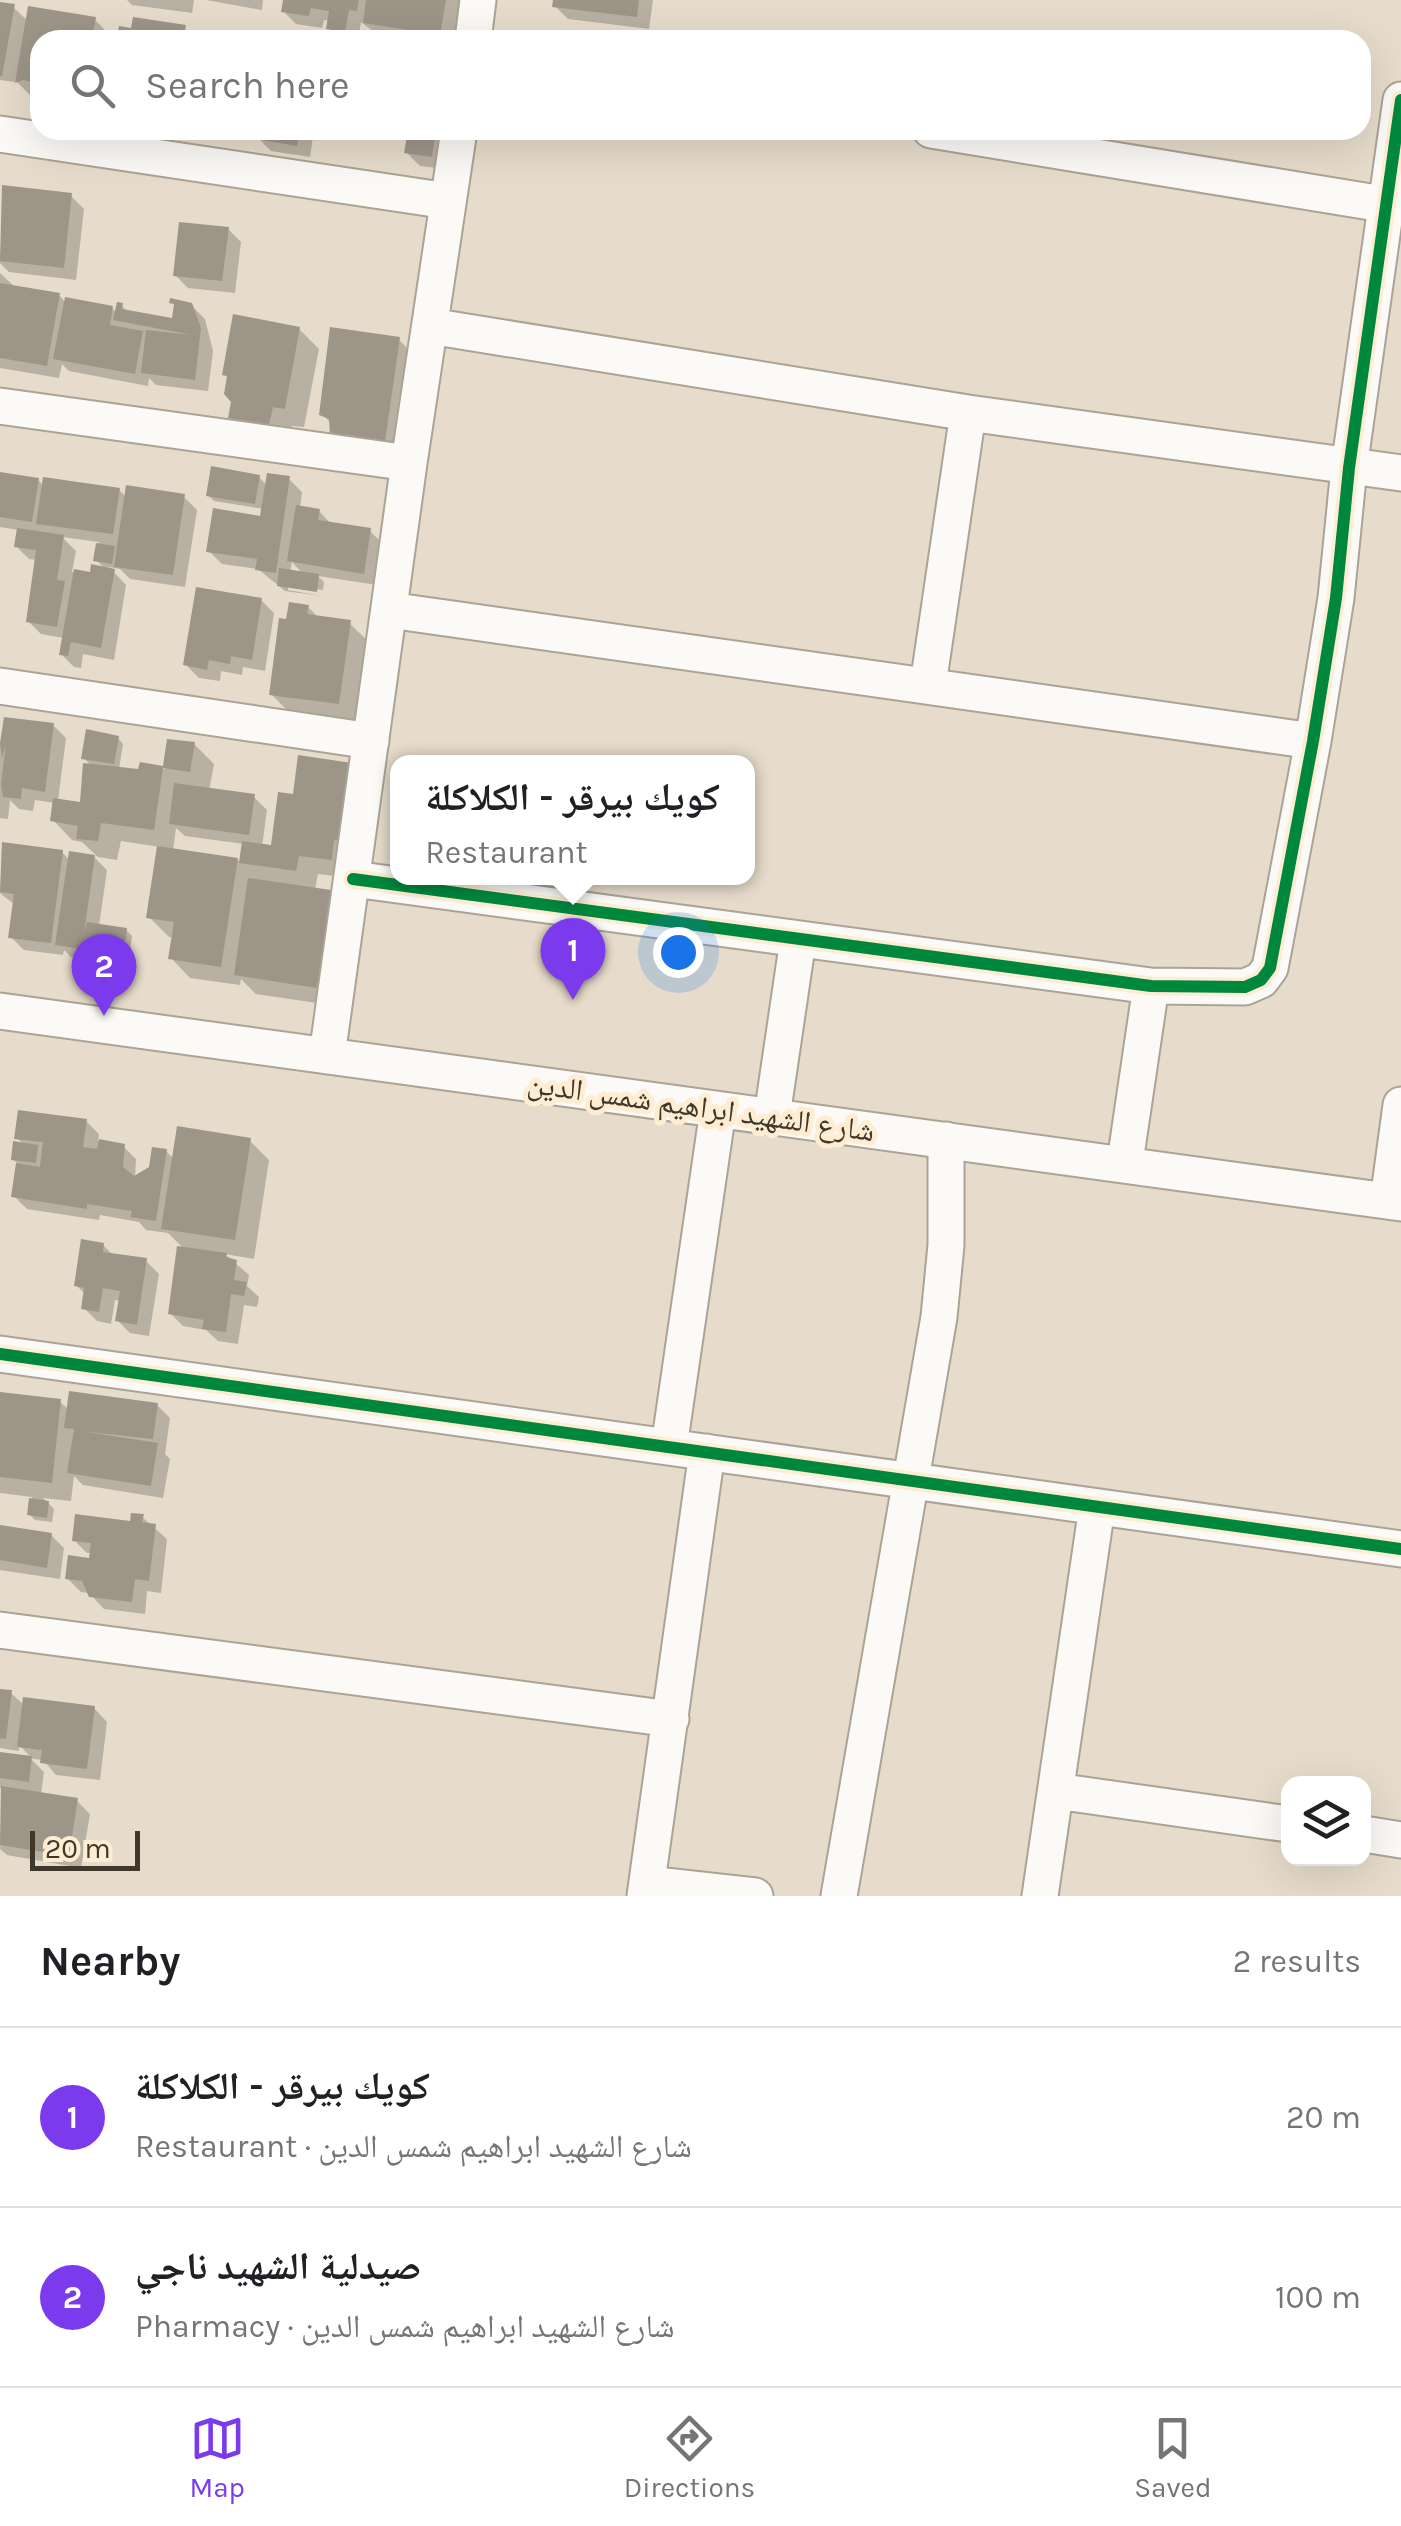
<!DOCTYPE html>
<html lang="en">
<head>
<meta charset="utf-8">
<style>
	:root { --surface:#fff; --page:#f2f2f2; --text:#202124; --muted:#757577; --line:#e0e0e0; --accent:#7c3aed }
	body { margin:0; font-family:Karla,"Noto Naskh Arabic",sans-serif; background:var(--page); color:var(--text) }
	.controls { position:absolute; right:30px; bottom:30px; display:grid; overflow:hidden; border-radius:20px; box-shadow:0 10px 40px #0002 }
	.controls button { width:90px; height:90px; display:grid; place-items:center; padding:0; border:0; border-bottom:2px solid var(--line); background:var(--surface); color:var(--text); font:50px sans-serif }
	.scale { position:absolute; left:30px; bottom:25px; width:110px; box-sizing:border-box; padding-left:10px; border:5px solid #3f382a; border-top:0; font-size:28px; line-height:35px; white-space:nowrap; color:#3f382a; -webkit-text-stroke:8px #feedd2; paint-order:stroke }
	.you { position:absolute; left:678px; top:952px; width:35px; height:35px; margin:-25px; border:8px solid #fff; border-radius:50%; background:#1a73e8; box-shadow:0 0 0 15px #1a73e833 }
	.badge { display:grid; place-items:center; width:65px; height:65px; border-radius:50%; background:var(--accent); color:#fff; font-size:32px; font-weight:700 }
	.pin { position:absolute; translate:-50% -82px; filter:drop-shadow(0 2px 5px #0008) }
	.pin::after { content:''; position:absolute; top:52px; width:35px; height:30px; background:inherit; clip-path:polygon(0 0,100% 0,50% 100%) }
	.popup { position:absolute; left:390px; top:755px; width:365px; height:130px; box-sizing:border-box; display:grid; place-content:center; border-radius:20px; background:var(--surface); filter:drop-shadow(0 2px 8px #0005); font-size:32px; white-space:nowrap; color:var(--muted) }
	.popup b { font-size:38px; color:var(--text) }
	.popup::after { content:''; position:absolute; left:50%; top:100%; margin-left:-20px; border:20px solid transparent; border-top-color:var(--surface) }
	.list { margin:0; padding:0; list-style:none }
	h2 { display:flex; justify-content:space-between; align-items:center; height:130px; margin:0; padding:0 40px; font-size:42px }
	h2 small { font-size:32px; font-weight:400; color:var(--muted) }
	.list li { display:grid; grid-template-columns:65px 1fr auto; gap:30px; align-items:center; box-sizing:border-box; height:180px; padding:0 40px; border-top:2px solid var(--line) }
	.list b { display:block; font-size:38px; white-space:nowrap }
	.list p { margin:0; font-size:32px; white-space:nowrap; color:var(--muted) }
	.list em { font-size:32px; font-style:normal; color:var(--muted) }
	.icon { flex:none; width:55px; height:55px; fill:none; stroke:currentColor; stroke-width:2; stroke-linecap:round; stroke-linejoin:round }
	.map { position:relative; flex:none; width:1401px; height:1896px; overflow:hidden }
	.search { position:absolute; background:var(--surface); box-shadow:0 10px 40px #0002; left:30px; right:30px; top:30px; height:110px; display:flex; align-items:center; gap:25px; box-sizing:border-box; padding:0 35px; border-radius:30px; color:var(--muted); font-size:38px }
	.sheet { height:490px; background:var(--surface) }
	nav { display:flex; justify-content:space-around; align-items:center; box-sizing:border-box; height:140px; border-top:2px solid var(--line); background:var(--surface); font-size:28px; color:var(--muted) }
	nav a { display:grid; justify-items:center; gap:5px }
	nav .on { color:var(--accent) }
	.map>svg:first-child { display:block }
	.shadow { fill:#0003; fill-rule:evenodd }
	.building { fill:#9d9588 }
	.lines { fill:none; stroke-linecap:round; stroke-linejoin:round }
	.minor-casing { stroke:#aba395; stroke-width:39 }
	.minor { stroke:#fbfaf7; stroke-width:35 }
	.cycleway-casing { stroke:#feedd2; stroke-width:19 }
	.cycleway { stroke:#00873e; stroke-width:12 }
	.labels { text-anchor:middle; stroke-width:10; stroke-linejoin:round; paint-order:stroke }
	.street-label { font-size:30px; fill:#3f382a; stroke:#feedd2 }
</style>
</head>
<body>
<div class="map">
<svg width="1401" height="1896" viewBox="0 0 1401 1896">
	<rect width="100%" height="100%" fill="#e7dccb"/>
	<!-- shadow -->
	<path class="shadow" d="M 127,0 L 194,0 L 192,13 L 132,5 Z
		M 206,0 L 263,0 L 262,10 Z
		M 285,0 L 460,0 L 454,40 L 409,40 L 378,35 L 361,22 L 358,40 L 341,40 L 328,28 L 330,21 L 324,20 L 322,28 L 296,24 L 283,11 Z
		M 555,0 L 653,0 L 649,29 L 568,19 L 555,6 Z
		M 0,4 L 13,7 L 28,21 L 94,19 L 107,32 L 106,40 L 40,40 L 40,93 L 30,95 L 15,80 L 15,82 L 0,80 Z
		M 260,130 L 314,130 L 310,157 L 271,151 L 258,138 Z
		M 410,130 L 450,130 L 445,169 L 420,166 L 407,153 Z
		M 4,188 L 71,196 L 84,209 L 76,280 L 9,272 L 0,263 Z
		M 228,229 L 241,242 L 235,293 L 188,288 L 175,275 Z
		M 0,273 L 14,286 L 59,295 L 66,303 L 112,308 L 117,313 L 122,306 L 129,313 L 174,321 L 191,305 L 205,319 L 213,351 L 208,391 L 156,385 L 149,378 L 148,386 L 69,371 L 62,364 L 59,378 L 0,368 Z
		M 299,329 L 319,349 L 304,427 L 292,426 L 289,444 L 251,437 L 231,417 L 234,401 L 229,379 L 224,374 Z
		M 398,339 L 418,359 L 404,459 L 332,424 L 322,414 Z
		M 0,474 L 38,480 L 44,486 L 119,490 L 127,498 L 184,497 L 197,510 L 185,587 L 130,579 L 120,569 L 109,567 L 126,585 L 114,660 L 83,654 L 81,668 L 74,667 L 61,654 L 64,638 L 41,634 L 28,621 L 37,560 L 29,559 L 16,546 L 19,530 L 0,527 ZM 62,537 L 99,542 L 96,560 L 106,570 L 92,575 L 72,572 L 76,551 Z
		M 259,477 L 267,486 L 289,479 L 302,492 L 300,508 L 319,511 L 332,525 L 370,531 L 383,544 L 377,585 L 318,576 L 324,582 L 323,590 L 288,585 L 288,590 L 322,596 L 285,591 L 258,569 L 222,564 L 209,551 L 262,518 L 264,509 L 214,501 L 208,495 ZM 292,562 L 303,574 L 290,572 Z
		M 261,600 L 274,613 L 265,671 L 243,667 L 242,675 L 221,671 L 220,681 L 199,678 L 186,665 Z
		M 308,607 L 319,618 L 349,623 L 369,642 L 358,723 L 291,714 L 271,694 L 288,622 Z
		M 6,719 L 53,725 L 66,738 L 58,801 L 82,805 L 92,767 L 84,758 L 118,738 L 123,744 L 119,769 L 140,772 L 142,765 L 165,769 L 169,742 L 194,744 L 214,764 L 209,791 L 254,797 L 267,810 L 262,847 L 273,848 L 295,797 L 350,765 L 351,878 L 318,874 L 315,890 L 330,892 L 350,912 L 337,1006 L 256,994 L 241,979 L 240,985 L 190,978 L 171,958 L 174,938 L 169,937 L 149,917 L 160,847 L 121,841 L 117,860 L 98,857 L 82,842 L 72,840 L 53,820 L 55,803 L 35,800 L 33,811 L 19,809 L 10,800 L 8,819 L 0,818 L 0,746 ZM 176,828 L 185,836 L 244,844 L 241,861 L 173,851 Z
		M 4,845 L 62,852 L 70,861 L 94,857 L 107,870 L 99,926 L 126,930 L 132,936 L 128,965 L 71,957 L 64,950 L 63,955 L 24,950 L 11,937 L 15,905 L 0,893 Z
		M 86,1121 L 99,1134 L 98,1141 L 123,1146 L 136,1159 L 135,1178 L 151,1169 L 166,1151 L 174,1159 L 249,1140 L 269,1160 L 254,1259 L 225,1254 L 249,1275 L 247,1286 L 259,1297 L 257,1307 L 244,1305 L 238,1344 L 218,1341 L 206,1330 L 183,1326 L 170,1313 L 185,1250 L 168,1233 L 146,1230 L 139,1222 L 100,1215 L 99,1220 L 27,1209 L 14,1196 L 18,1164 L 13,1159 L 24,1145 L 17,1138 Z
		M 103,1245 L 114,1256 L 146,1261 L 159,1274 L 149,1336 L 130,1333 L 117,1320 L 121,1301 L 115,1300 L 111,1324 L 97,1321 L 84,1308 L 86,1295 L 76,1285 Z
		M 0,1395 L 60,1402 L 69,1410 L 157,1405 L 170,1418 L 165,1454 L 170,1459 L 163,1498 L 83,1485 L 74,1476 L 71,1501 L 43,1498 L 54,1509 L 52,1522 L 35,1520 L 29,1514 L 32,1497 L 0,1493 Z
		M 142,1517 L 167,1539 L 161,1593 L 147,1591 L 145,1614 L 104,1609 L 89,1593 L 81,1592 L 68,1579 L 92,1561 L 92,1553 L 87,1553 L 74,1540 L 132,1524 Z
		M 0,1527 L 51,1535 L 64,1548 L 60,1579 L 0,1570 Z
		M 0,1691 L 11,1693 L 25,1706 L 94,1708 L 107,1722 L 100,1780 L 56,1775 L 43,1760 L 33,1759 L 19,1745 L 19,1751 L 0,1748 Z
		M 0,1754 L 31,1759 L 44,1772 L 41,1795 L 77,1801 L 90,1814 L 81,1868 L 7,1855 L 0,1849 L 3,1788 L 0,1788 Z"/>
	<!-- building -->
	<path class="building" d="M 283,0 L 359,0 L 357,11 L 349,10 L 345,32 L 326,29 L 329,11 L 311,8 L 309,16 L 281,12 Z
		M 366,0 L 446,0 L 440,35 L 363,23 Z
		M 553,0 L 639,0 L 637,17 L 552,7 Z
		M 0,2 L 15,4 L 2,76 L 0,76 Z
		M 28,6 L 96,17 L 92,40 L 40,40 L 40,84 L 23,80 L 15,83 Z
		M 133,17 L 186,25 L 184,36 L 198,40 L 116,40 L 119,26 L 131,28 Z
		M 240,31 L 260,34 L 259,40 L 234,40 Z
		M 257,130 L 300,130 L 297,146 L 256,139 Z
		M 408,130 L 436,130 L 432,157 L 404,153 Z
		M 2,185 L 72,193 L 64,268 L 0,261 Z
		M 179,222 L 229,227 L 222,281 L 173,276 Z
		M 0,283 L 60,293 L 47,366 L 0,358 Z
		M 65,297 L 113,306 L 110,325 L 143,331 L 135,374 L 53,359 Z
		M 170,298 L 192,303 L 201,328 L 195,380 L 141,373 L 146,330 L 192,335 L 113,320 L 117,302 L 123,303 L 122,309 L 172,318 L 174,304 L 169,303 Z
		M 233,314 L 300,327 L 285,409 L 273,407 L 269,425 L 228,418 L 231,402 L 224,394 L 227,376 L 222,375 Z
		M 330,327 L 400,337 L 385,441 L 330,436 L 329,419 L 319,415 Z
		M 211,466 L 260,475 L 255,504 L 206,496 Z
		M 0,472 L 39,478 L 32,522 L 0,517 Z
		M 267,473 L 290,476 L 276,573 L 255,570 L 257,559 L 206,552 L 213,508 L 260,516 Z
		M 43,477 L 120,488 L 113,534 L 36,524 Z
		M 126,485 L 185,494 L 173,575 L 114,567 Z
		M 296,505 L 320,509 L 318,520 L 371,528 L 364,574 L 287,561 Z
		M 17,528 L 64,535 L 57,580 L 65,581 L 57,627 L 26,622 L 36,550 L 14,547 Z
		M 96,543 L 115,546 L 112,564 L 93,561 Z
		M 91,564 L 115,569 L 101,648 L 71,642 L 68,656 L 59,655 L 74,569 L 90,572 Z
		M 279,568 L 319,574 L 317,592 L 277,586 Z
		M 196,587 L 262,598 L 252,660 L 231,656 L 230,664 L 209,660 L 207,670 L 183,665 Z
		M 289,602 L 309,605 L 307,614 L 351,620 L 339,704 L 269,695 L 279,618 L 286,619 Z
		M 4,717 L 54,723 L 45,792 L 22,788 L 21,799 L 3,797 L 1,784 L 6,743 L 2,758 L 0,743 Z
		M 86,729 L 119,736 L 114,764 L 81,759 Z
		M 167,739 L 195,742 L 190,772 L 163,768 L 154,830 L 101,823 L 98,841 L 76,839 L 78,826 L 50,821 L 53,798 L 80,802 L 83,763 L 138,769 L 140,762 L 163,766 Z
		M 298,755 L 352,763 L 341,841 L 334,840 L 332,860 L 299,856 L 296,871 L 239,863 L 242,841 L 271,845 L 278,792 L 293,794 Z
		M 174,783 L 255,794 L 249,835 L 169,824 Z
		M 2,842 L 63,850 L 51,943 L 8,938 L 14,894 L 0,892 Z
		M 157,846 L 238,858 L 221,967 L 168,959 L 174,922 L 146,918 Z
		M 69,851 L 95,855 L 84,933 L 87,922 L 127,928 L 123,960 L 82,954 L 83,949 L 55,945 Z
		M 248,878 L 331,890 L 317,988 L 234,975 Z
		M 18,1110 L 87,1119 L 83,1147 L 97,1149 L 99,1139 L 125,1144 L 123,1167 L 134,1176 L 149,1167 L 152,1147 L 167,1149 L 156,1221 L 130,1217 L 132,1211 L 87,1204 L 87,1209 L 11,1197 L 16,1163 L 40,1167 L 42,1148 L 43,1142 L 14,1139 Z
		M 177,1126 L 251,1138 L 235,1240 L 161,1229 Z
		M 13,1141 L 38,1145 L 36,1163 L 11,1160 Z
		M 81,1239 L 104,1243 L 103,1252 L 147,1258 L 137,1325 L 115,1321 L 120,1291 L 103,1288 L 99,1312 L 81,1309 L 84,1288 L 74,1286 Z
		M 177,1246 L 227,1253 L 226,1257 L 237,1260 L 234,1280 L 247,1282 L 244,1296 L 231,1294 L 226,1332 L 202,1329 L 204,1320 L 168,1314 Z
		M 69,1391 L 158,1403 L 153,1439 L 81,1431 L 158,1443 L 151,1486 L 67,1473 L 74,1429 L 64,1428 Z
		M 0,1392 L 61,1399 L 52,1483 L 0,1477 Z
		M 29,1498 L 49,1501 L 47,1518 L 27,1515 Z
		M 131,1513 L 144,1514 L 142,1522 L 156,1524 L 149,1581 L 135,1579 L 132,1602 L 89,1597 L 82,1581 L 65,1579 L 68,1555 L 89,1558 L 91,1543 L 72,1541 L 75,1514 L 130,1521 Z
		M 0,1525 L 52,1533 L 47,1568 L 0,1560 Z
		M 0,1689 L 12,1690 L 6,1739 L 0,1738 Z
		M 23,1697 L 95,1706 L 87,1769 L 40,1763 L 42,1750 L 17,1747 Z
		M 0,1752 L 32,1756 L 29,1782 L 0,1778 Z
		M 1,1786 L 78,1798 L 69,1856 L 0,1845 Z"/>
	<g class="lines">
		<!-- minor casing -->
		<g class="minor-casing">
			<path id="minor" d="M 473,40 L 478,0
				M 931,130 L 1401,207
				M 0,134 L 448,201
				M 430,326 L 968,413 L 1401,473
				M 0,406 L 409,463
				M 389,610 L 1313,741
				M 928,685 L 968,413
				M 0,686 L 371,741
				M 353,879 L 1151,986 L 1245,987 L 1261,980 L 1270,968 L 1313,741 L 1336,598 L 1349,468 L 1401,100
				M 0,1011 L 1401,1203
				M 327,1056 L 409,463 L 459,130
				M 772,1116 L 798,940
				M 1125,1162 L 1151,986
				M 1388,1201 L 1401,1105
				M 0,1354 L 1401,1549
				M 669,1447 L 718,1110
				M 0,1630 L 671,1719
				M 1056,1791 L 1288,1824
				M 1364,1834 L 1401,1840
				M 647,1884 L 755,1896
				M 645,1896 L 707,1452
				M 839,1896 L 939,1317 L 946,1245 L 946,1140
				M 1040,1896 L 1097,1507"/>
		</g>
		<!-- minor -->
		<use href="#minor" class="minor"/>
		<!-- cycleway casing -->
		<g class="cycleway-casing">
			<path id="cycleway" d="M 353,879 L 1151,986 L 1245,987 L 1261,980 L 1270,968 L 1313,741 L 1336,598 L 1349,468 L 1401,100
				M 0,1354 L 1401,1549"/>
		</g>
		<!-- cycleway -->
		<use href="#cycleway" class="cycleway"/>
	</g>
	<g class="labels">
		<!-- street labels -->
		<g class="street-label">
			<text transform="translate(701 1107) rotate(8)" y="10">شارع الشهيد ابراهيم شمس الدين</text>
		</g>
	</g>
</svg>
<div class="controls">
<button><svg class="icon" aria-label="layers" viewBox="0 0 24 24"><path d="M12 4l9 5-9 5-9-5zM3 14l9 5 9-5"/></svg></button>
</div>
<div class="scale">20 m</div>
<div class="you"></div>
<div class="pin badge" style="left:573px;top:1000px">1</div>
<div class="popup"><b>كويك بيرقر - الكلاكلة</b>Restaurant</div>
<div class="pin badge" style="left:104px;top:1016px">2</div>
<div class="search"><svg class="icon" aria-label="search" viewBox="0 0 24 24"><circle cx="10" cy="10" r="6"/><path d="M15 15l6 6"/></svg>Search here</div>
</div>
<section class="sheet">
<h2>Nearby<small>2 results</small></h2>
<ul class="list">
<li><span class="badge">1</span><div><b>كويك بيرقر - الكلاكلة</b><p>Restaurant · شارع الشهيد ابراهيم شمس الدين</p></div><em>20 m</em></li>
<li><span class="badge">2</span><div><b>صيدلية الشهيد ناجي</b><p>Pharmacy · شارع الشهيد ابراهيم شمس الدين</p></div><em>100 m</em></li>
</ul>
</section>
<nav>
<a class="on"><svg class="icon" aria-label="map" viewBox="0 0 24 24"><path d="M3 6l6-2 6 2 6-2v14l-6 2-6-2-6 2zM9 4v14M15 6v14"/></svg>Map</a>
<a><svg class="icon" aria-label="directions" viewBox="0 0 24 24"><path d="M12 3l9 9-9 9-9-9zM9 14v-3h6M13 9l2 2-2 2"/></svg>Directions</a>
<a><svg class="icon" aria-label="saved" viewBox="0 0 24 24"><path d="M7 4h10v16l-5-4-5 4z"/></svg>Saved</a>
</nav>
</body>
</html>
